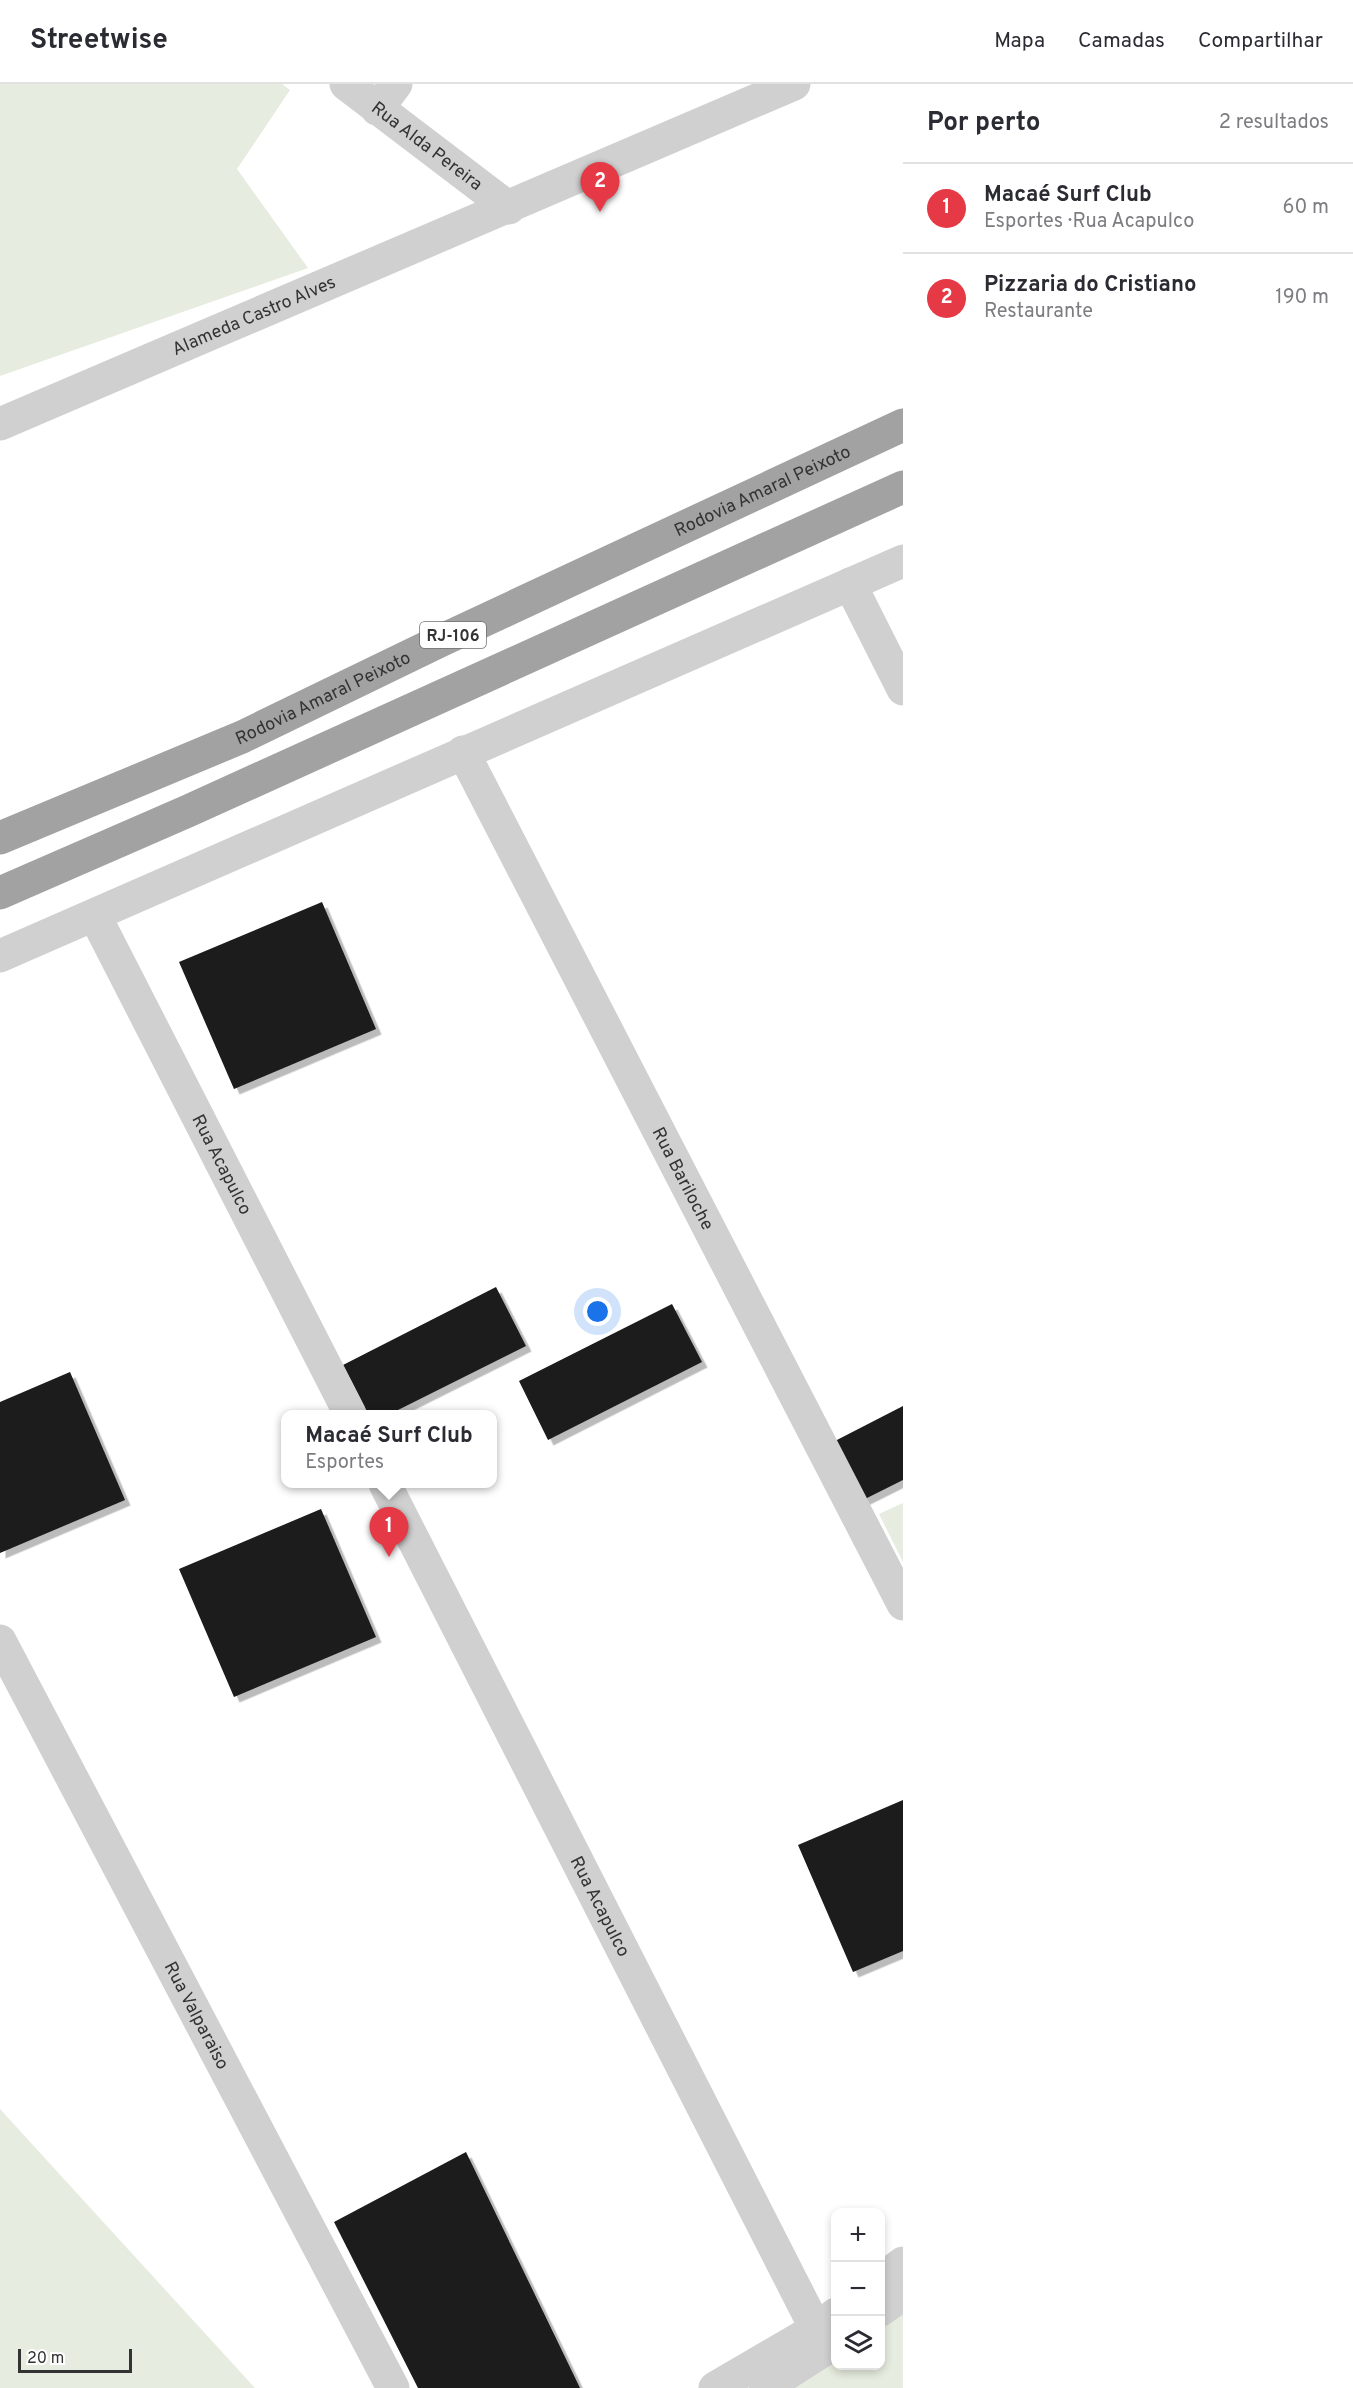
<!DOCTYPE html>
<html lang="pt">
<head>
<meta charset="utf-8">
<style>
	:root { --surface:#fff; --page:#f2f2f3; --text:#2b2b33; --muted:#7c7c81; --line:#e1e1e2; --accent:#e63946 }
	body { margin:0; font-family:Overpass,sans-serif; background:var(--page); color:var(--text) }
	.controls { position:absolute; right:18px; bottom:18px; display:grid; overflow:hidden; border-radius:12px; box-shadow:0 3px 9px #0003 }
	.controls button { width:54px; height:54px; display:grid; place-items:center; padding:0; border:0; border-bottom:2px solid var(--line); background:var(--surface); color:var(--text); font:30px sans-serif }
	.scale { position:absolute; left:18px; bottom:15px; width:114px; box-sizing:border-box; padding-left:6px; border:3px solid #333; border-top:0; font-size:16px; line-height:21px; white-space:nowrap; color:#333; -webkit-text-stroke:4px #fff; paint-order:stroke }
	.you { position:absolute; left:598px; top:1228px; width:21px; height:21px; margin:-15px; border:4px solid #fff; border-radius:50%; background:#1a73e8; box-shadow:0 0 0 9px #1a73e833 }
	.badge { display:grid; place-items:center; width:39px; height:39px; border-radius:50%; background:var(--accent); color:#fff; font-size:20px; font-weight:700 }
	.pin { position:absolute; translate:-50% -50px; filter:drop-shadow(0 2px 3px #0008) }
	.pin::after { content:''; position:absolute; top:32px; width:21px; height:18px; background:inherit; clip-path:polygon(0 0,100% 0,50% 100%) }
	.popup { position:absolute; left:281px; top:1326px; width:216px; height:78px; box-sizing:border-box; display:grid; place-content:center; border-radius:12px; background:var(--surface); filter:drop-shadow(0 2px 4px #0005); font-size:20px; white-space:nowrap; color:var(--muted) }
	.popup b { font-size:22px; color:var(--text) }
	.popup::after { content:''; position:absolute; left:50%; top:100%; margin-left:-12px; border:12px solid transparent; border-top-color:var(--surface) }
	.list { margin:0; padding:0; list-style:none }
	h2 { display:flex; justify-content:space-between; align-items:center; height:78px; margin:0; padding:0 24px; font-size:26px }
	h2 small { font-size:20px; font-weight:400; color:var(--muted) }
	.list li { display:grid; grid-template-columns:39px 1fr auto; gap:18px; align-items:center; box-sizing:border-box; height:90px; padding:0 24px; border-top:2px solid var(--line) }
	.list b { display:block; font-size:22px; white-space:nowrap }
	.list p { margin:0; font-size:20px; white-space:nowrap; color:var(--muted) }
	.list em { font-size:20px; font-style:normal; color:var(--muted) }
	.icon { flex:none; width:33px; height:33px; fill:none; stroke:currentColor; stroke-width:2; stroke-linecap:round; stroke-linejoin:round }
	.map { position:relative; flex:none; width:903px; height:2304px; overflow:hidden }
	header { display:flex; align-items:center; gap:36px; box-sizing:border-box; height:84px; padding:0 30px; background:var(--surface); border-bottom:2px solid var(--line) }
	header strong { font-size:28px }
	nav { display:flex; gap:33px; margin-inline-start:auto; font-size:21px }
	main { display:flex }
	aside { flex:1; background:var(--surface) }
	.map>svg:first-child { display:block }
	.green { fill:#e6ecdf }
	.building { fill:#1a1a1a; filter:url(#shadow) }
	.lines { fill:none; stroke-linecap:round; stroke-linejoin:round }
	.pedestrian { stroke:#d0d0d0; stroke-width:32 }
	.minor { stroke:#d0d0d0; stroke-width:33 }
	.tertiary { stroke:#d0d0d0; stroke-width:33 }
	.trunk { stroke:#a2a2a2; stroke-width:33 }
	.labels { text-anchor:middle; stroke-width:6; stroke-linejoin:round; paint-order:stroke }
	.shield { fill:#fff; stroke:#707070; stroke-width:1.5 }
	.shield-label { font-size:16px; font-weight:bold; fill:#333 }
	.street-label { font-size:18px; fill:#333; stroke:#fff }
</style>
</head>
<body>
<header>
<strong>Streetwise</strong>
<nav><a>Mapa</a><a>Camadas</a><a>Compartilhar</a></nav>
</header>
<main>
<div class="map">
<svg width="903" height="2304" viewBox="0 0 903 2304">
	<defs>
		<filter id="shadow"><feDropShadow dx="5.5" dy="5.5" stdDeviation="0" flood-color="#0004"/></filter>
	</defs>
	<rect width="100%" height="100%" fill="#fff"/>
	<!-- green -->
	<path class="green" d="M 0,0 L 282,0 L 290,6 L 237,85 L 308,184 L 0,292 Z
		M 903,1419 L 903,1478 L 879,1430 Z
		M 0,2025 L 255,2304 L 0,2304 Z
		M 903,2208 L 903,2304 L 761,2304 L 835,2254 L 836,2282 L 880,2282 L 881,2223 Z"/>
	<!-- building -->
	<path class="building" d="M 322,818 L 376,945 L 234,1005 L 179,878 Z
		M 496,1203 L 526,1262 L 390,1330 L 368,1330 L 343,1281 Z
		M 672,1220 L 702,1278 L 548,1356 L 519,1297 Z
		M 70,1288 L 125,1416 L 0,1469 L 0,1318 Z
		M 903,1322 L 903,1396 L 863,1416 L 833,1358 Z
		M 321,1425 L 376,1553 L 234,1613 L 179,1485 Z
		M 903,1716 L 903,1867 L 853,1888 L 798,1761 Z
		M 466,2068 L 580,2304 L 418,2304 L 334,2138 Z"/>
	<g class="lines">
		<!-- pedestrian -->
		<path class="pedestrian" d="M 880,2227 L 903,2211
			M 765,2304 L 836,2259"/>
		<!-- minor -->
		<g class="minor">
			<path id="s1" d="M 346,0 L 509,124"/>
			<path d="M 377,25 L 396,0"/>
			<path id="s2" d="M 0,340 L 794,0"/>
			<path d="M 850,500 L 903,605"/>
			<path id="s3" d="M 463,668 L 903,1520"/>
			<path id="s4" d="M 95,832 L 350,1330"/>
			<path id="s5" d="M 385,1400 L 816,2245"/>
		</g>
		<!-- tertiary -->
		<g class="tertiary">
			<path d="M 0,872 L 903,477"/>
			<path id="s6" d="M 0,1557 L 393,2304"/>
			<path d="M 880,2196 L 903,2179"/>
			<path d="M 715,2304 L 816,2245 L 836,2230"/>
		</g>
		<!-- trunk -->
		<g class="trunk">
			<path id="s7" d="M 0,754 L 242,653 L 440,557 L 903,341"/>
			<path d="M 0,809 L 188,727 L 903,403"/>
		</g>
	</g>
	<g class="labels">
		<!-- shield labels -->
		<rect class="shield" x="420" y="538" width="66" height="26" rx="4.5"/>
		<g class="shield-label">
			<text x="453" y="557">RJ-106</text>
		</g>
		<!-- street labels -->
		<g class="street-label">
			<text dy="6" stroke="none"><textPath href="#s1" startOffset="102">Rua Alda Pereira</textPath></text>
			<text dy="6" stroke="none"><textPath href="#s2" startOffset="276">Alameda Castro Alves</textPath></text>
			<text dy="6" stroke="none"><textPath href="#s7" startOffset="838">Rodovia Amaral Peixoto</textPath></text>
			<text dy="6" stroke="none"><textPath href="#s7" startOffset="352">Rodovia Amaral Peixoto</textPath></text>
			<text dy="6" stroke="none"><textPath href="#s4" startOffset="279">Rua Acapulco</textPath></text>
			<text dy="6" stroke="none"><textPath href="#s3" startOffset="480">Rua Bariloche</textPath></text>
			<text dy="6" stroke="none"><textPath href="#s5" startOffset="474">Rua Acapulco</textPath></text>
			<text dy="6" stroke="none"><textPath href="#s6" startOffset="423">Rua Valparaiso</textPath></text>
		</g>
	</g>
</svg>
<div class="controls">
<button>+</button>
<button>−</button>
<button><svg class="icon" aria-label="layers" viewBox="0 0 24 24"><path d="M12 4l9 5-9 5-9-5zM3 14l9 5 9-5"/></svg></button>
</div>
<div class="scale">20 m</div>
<div class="you"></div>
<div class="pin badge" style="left:389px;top:1473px">1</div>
<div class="popup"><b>Macaé Surf Club</b>Esportes</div>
<div class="pin badge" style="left:600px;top:128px">2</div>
</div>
<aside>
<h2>Por perto<small>2 resultados</small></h2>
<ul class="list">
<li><span class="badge">1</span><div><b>Macaé Surf Club</b><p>Esportes · Rua Acapulco</p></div><em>60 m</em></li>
<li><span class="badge">2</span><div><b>Pizzaria do Cristiano</b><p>Restaurante</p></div><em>190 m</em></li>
</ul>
</aside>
</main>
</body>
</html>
